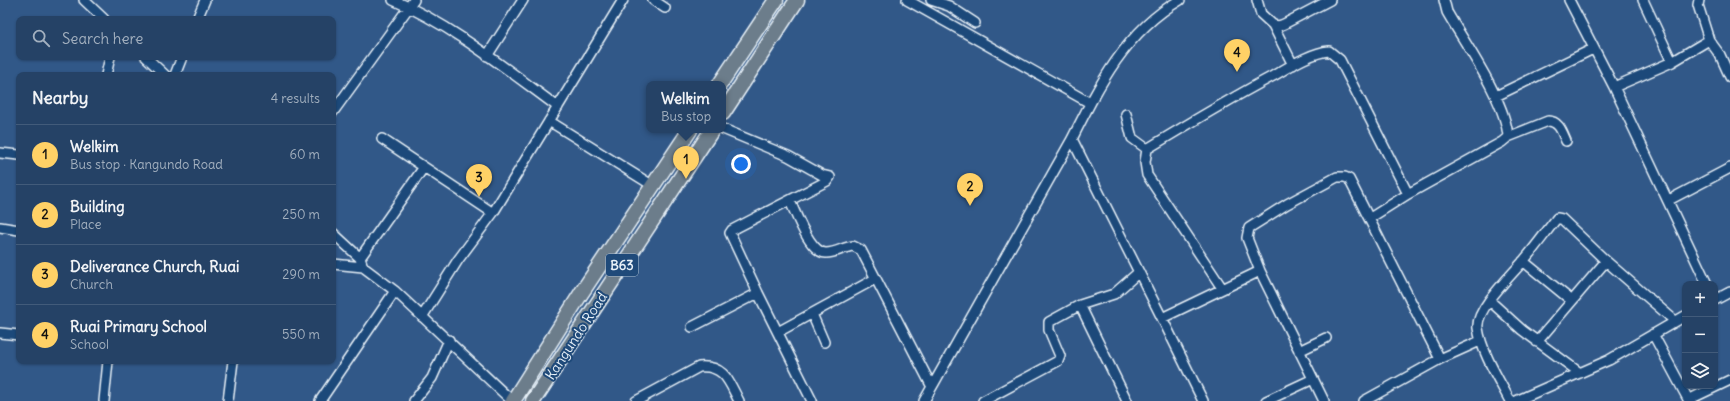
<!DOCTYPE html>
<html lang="en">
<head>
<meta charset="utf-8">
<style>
	:root { --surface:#254266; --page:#2d496c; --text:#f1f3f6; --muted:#a3b0bf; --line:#425b7a; --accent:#ffd166 }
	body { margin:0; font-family:Delius,sans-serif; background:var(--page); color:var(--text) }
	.controls { position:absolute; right:12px; bottom:12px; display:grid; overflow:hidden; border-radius:8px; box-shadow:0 1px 3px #0004 }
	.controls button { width:36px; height:36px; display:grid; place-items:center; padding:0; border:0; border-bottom:1px solid var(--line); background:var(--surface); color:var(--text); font:20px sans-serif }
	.you { position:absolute; left:741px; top:164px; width:14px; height:14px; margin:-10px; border:3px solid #fff; border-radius:50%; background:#1a73e8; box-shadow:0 0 0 6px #1a73e833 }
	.badge { display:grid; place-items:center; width:26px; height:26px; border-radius:50%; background:var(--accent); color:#111; font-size:13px; font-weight:700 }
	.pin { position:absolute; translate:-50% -33px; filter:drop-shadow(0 1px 2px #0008) }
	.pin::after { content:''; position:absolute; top:21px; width:14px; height:12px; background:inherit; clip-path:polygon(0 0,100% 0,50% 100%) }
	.popup { position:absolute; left:646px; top:81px; width:80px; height:52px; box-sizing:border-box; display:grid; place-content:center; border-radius:8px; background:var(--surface); filter:drop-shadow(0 1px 3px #0005); font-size:13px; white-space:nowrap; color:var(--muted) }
	.popup b { font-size:15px; color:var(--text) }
	.popup::after { content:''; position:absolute; left:50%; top:100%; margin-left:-8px; border:8px solid transparent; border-top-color:var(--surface) }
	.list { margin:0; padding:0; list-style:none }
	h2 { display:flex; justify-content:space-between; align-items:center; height:52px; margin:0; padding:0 16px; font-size:17px }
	h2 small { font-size:13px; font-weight:400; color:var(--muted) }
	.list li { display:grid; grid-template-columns:26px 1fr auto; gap:12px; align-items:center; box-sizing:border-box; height:60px; padding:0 16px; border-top:1px solid var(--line) }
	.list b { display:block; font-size:15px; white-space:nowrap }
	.list p { margin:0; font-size:13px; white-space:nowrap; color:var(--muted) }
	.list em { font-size:13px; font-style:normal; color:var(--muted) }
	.icon { flex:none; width:22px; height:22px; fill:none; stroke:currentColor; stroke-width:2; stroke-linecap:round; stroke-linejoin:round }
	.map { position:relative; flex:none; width:1730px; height:401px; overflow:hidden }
	.search { position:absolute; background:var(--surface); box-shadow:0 1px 3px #0004; left:16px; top:16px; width:320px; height:44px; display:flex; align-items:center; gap:10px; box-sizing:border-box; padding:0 14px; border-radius:8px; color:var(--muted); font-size:15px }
	.panel { position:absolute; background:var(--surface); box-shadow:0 1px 3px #0004; left:16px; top:72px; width:320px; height:292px; border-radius:8px }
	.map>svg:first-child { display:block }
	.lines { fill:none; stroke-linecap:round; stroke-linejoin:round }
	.minor-casing { stroke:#e8f1f8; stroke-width:12 }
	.highway-casing { stroke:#e8f1f8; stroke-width:17 }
	.minor { stroke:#1f4a7a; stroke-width:9 }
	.highway { stroke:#6c7d8b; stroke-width:14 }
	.labels { text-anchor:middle; stroke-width:4; stroke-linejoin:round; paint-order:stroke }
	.shield { fill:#1f4a7a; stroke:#acbfd2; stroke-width:1 }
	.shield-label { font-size:13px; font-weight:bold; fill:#e8f1f8 }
	.street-label { font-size:14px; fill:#e8f1f8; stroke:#1f4a7a }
</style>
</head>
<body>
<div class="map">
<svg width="1730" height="401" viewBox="0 0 1730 401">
	<rect width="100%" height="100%" fill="#315888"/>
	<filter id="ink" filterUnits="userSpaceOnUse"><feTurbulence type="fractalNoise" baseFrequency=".025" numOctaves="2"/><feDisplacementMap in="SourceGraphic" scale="8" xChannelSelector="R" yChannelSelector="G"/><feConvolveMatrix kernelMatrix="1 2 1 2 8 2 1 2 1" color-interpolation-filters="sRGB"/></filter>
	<g filter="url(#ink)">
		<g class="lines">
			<!-- minor casing -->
			<g class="minor-casing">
				<path id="minor" d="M 84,0 L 104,19
					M 393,0 C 452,25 506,69 558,107
					M 653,0 L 665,8
					M 907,0 L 1090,103
					M 931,0 L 949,6 L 975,23
					M 1257,0 L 1261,14 L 1273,25 L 1293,65
					M 1569,0 L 1614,87 L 1707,284
					M 1643,0 L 1672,62
					M 1699,0 L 1698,5 L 1709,40
					M 197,19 L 205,0
					M 1273,25 L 1279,26 L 1284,24 L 1330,0
					M 487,56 L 523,0
					M 146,57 L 165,75
					M 106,75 L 110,57
					M 175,75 L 182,57
					M 1614,87 L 1672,62 L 1709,40 L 1720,55 L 1730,77
					M 1496,96 L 1593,49
					M 333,112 L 414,0
					M 1126,114 L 1132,138 L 1147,149 L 1145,162 L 1147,175 L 1222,288
					M 549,121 L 647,182
					M 723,129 L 788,156 L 822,175 L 830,177 L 827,181 L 732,230 L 730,233 L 758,293 L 812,401
					M 1508,137 L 1548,121 C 1559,121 1562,132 1566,141
					M 382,139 L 424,167
					M 1072,139 L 1162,318
					M 1147,149 C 1188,124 1230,99 1273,76 C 1287,68 1312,52 1329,51 L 1340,60 L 1408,194
					M 0,153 L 19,155
					M 1669,200 L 1730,168
					M 790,201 C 796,214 810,253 826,253 C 836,253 844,247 853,246 L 861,250 L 932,387
					M 1370,218 L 1408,194 L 1502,142 L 1508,137 C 1506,101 1465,44 1447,12 L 1444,0
					M 0,227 L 19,230
					M 333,233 L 360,258 L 363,267 L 395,291 L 512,401
					M 360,258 L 424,167 L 493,213 L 623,0
					M 1523,261 L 1572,301
					M 333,264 L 363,267
					M 1260,271 L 1324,401
					M 1715,300 L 1730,292
					M 1490,301 L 1522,330 L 1580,373
					M 1080,305 L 1127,401
					M 812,314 L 824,342
					M 422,317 L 458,260 L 493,213
					M 692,327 L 758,293
					M 778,332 L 875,279
					M 0,333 L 19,335
					M 1653,334 L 1689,401
					M 1537,342 L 1606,261
					M 1299,351 L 1326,338
					M 1688,400 L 1730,380
					M 104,401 L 108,361
					M 228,401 L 233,361
					M 320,401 L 395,291
					M 414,401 L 432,378 L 449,340
					M 636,401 L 699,367 C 725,365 729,382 739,401
					M 924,401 L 1072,139 C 1099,85 1126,31 1180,0
					M 983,401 L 1058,361 L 1060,356 L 1049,330 L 1049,322 L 1080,305 L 1114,294 L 1139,272
					M 1203,401 L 1162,318 L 1260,271 L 1247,238 L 1249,228 L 1287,204 L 1337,177 L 1345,177 L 1349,179 L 1440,359
					M 1266,401 L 1313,379
					M 1364,401 L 1440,359 L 1480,341
					M 1510,401 C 1499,380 1481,351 1478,328 C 1475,309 1513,274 1525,259 C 1536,246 1546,232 1557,218 L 1562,219 L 1606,261 L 1675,321
					M 1516,401 L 1609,360 L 1685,316"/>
			</g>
			<!-- highway casing -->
			<g class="highway-casing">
				<path id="highway" d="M 720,84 L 776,0
					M 723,113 L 797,0
					M 513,401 L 582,292 L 690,130
					M 533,401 L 712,130"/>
			</g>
			<!-- minor -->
			<use href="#minor" class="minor"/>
			<!-- highway -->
			<use href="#highway" class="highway"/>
		</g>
	</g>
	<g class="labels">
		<!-- shield labels -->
		<rect class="shield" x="606" y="254" width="32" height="22" rx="3"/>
		<g class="shield-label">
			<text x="622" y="270">B63</text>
		</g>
		<!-- street labels -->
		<g class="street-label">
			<text transform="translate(576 336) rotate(-57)" y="5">Kangundo Road</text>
		</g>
	</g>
</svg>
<div class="controls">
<button>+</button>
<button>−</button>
<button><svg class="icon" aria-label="layers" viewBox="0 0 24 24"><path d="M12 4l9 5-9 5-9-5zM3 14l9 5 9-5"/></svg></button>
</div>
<div class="you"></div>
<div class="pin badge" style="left:686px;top:179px">1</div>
<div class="popup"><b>Welkim</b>Bus stop</div>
<div class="pin badge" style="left:970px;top:206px">2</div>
<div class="pin badge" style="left:479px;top:197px">3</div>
<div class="pin badge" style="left:1237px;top:72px">4</div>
<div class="search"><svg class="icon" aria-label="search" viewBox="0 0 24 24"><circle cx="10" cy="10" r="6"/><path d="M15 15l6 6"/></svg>Search here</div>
<section class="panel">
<h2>Nearby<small>4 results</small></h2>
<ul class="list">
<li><span class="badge">1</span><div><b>Welkim</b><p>Bus stop · Kangundo Road</p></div><em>60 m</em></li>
<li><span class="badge">2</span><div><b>Building</b><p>Place</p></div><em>250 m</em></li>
<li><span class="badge">3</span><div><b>Deliverance Church, Ruai</b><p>Church</p></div><em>290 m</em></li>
<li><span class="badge">4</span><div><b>Ruai Primary School</b><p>School</p></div><em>550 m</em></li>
</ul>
</section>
</div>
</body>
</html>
